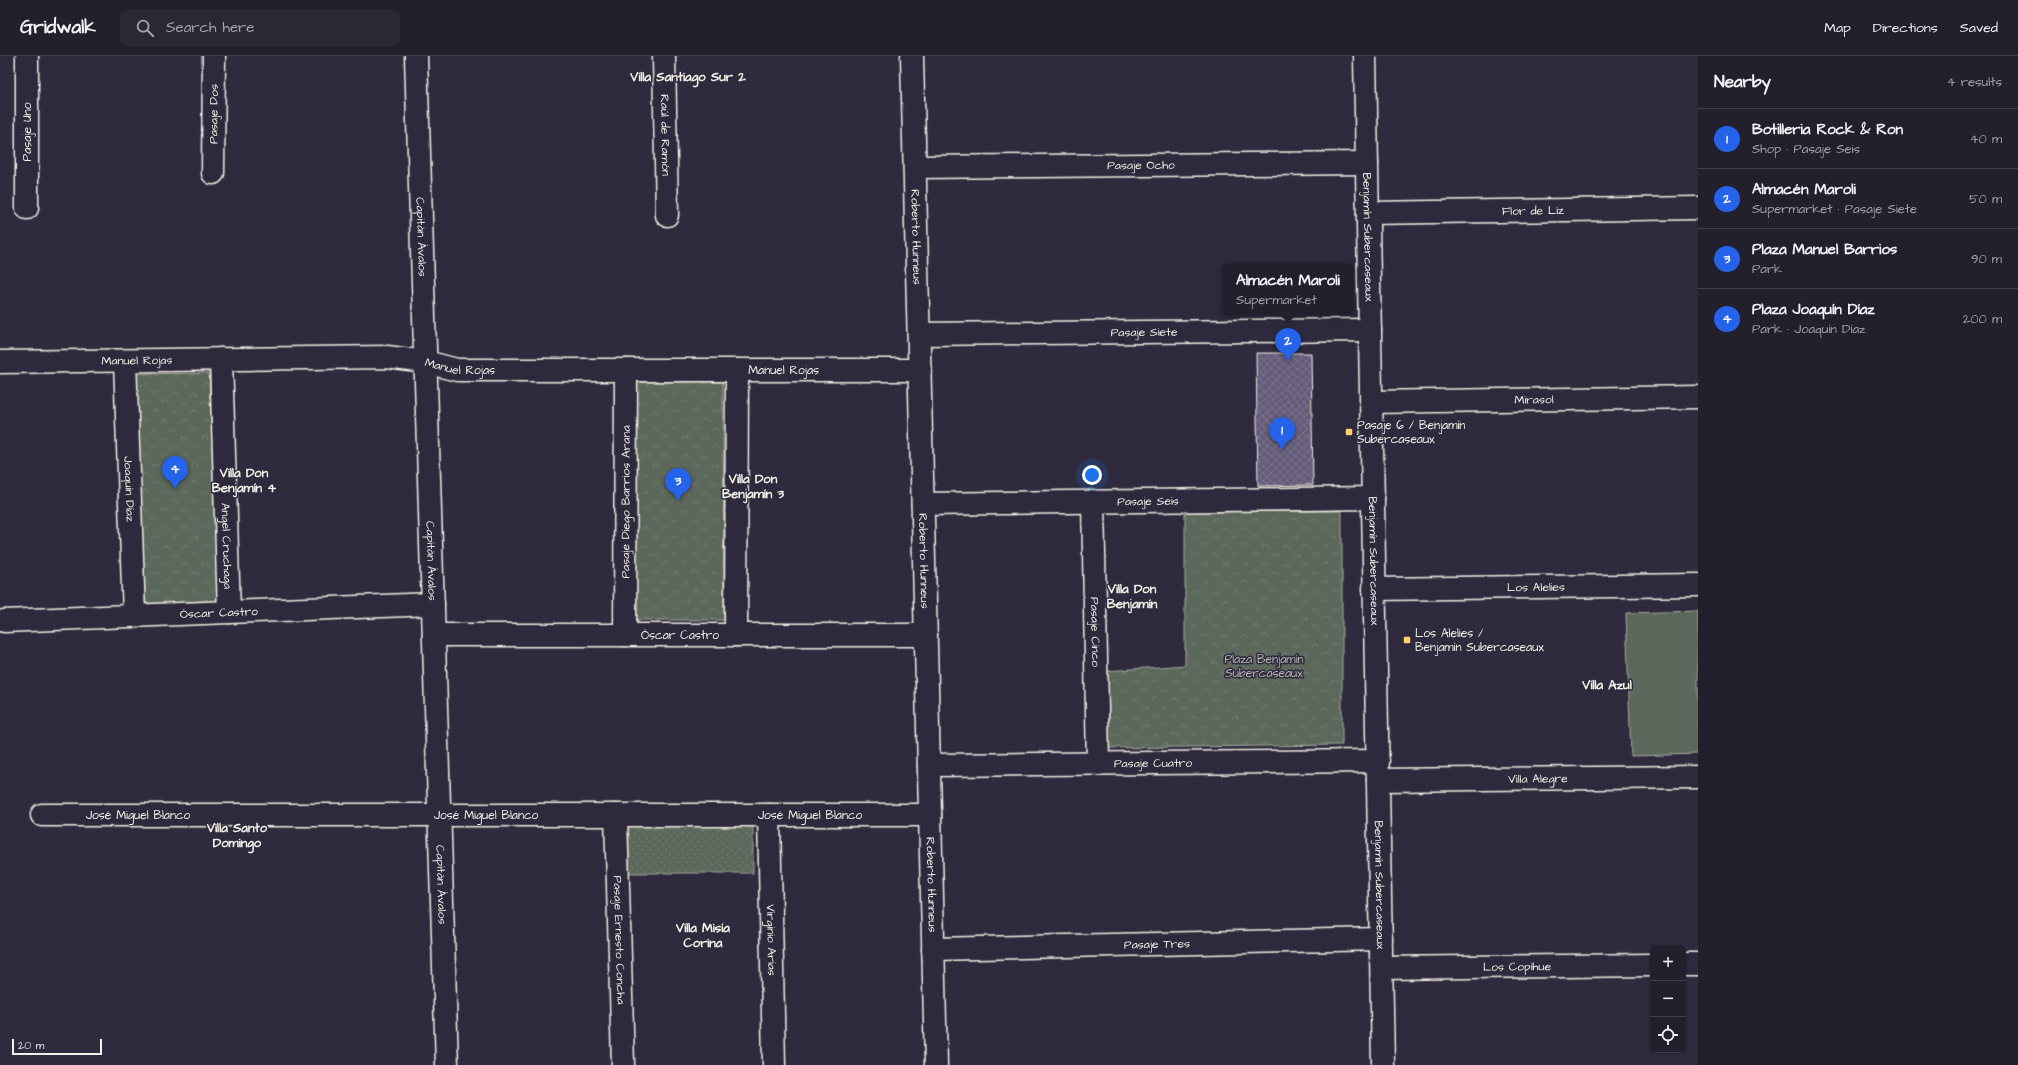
<!DOCTYPE html>
<html lang="en">
<head>
<meta charset="utf-8">
<style>
	:root { --surface:#23202e; --page:#2b2836; --text:#f1f3f6; --muted:#a3a3aa; --line:#403e4a; --accent:#2563eb }
	body { margin:0; font-family:"Architects Daughter",sans-serif; background:var(--page); color:var(--text) }
	.controls { position:absolute; right:12px; bottom:12px; display:grid; overflow:hidden; border-radius:6px; box-shadow:0 1px 3px #0004 }
	.controls button { width:36px; height:36px; display:grid; place-items:center; padding:0; border:0; border-bottom:1px solid var(--line); background:var(--surface); color:var(--text); font:20px sans-serif }
	.scale { position:absolute; left:12px; bottom:10px; width:90px; box-sizing:border-box; padding-left:4px; border:2px solid #f4f1e8; border-top:0; font-size:11px; line-height:14px; white-space:nowrap; color:#f4f1e8; -webkit-text-stroke:3px #2f2a3d; paint-order:stroke }
	.you { position:absolute; left:1092px; top:419px; width:14px; height:14px; margin:-10px; border:3px solid #fff; border-radius:50%; background:#1a73e8; box-shadow:0 0 0 6px #1a73e833 }
	.badge { display:grid; place-items:center; width:26px; height:26px; border-radius:50%; background:var(--accent); color:#fff; font-size:13px; font-weight:700 }
	.pin { position:absolute; translate:-50% -33px; filter:drop-shadow(0 1px 2px #0008) }
	.pin::after { content:''; position:absolute; top:21px; width:14px; height:12px; background:inherit; clip-path:polygon(0 0,100% 0,50% 100%) }
	.popup { position:absolute; left:1222px; top:207px; width:132px; height:52px; box-sizing:border-box; display:grid; place-content:center; border-radius:6px; background:var(--surface); filter:drop-shadow(0 1px 3px #0005); font-size:13px; white-space:nowrap; color:var(--muted) }
	.popup b { font-size:15px; color:var(--text) }
	.popup::after { content:''; position:absolute; left:50%; top:100%; margin-left:-8px; border:8px solid transparent; border-top-color:var(--surface) }
	.list { margin:0; padding:0; list-style:none }
	h2 { display:flex; justify-content:space-between; align-items:center; height:52px; margin:0; padding:0 16px; font-size:17px }
	h2 small { font-size:13px; font-weight:400; color:var(--muted) }
	.list li { display:grid; grid-template-columns:26px 1fr auto; gap:12px; align-items:center; box-sizing:border-box; height:60px; padding:0 16px; border-top:1px solid var(--line) }
	.list b { display:block; font-size:15px; white-space:nowrap }
	.list p { margin:0; font-size:13px; white-space:nowrap; color:var(--muted) }
	.list em { font-size:13px; font-style:normal; color:var(--muted) }
	.icon { flex:none; width:22px; height:22px; fill:none; stroke:currentColor; stroke-width:2; stroke-linecap:round; stroke-linejoin:round }
	.map { position:relative; flex:none; width:1698px; height:1009px; overflow:hidden }
	header { display:flex; align-items:center; gap:24px; box-sizing:border-box; height:56px; padding:0 20px; background:var(--surface); border-bottom:1px solid var(--line) }
	header strong { font-size:19px }
	nav { display:flex; gap:22px; margin-inline-start:auto; font-size:14px }
	.search { width:280px; height:36px; background:var(--page); display:flex; align-items:center; gap:10px; box-sizing:border-box; padding:0 14px; border-radius:6px; color:var(--muted); font-size:15px }
	main { display:flex }
	aside { flex:1; background:var(--surface) }
	.map>svg:first-child { display:block }
	.grass { fill:url(#grass-dots); stroke:#a8aca2 }
	.park { fill:url(#park-crowns); stroke:#a8aca2 }
	.pitch { fill:#5b675c; stroke:#a8aca2 }
	.building { fill:url(#building-cross-hatch); stroke:#f4f1e8 }
	.lines { fill:none; stroke-linecap:round; stroke-linejoin:round }
	.street-casing { stroke:#f4f1e8; stroke-width:25 }
	.secondary-casing { stroke:#f4f1e8; stroke-width:25 }
	.street { stroke:#2f2a3d; stroke-width:22 }
	.secondary { stroke:#2f2a3d; stroke-width:22 }
	.poi-dot { fill:#ffd166; stroke:#2f2a3d; stroke-width:1.5 }
	.labels { text-anchor:middle; stroke-width:3; stroke-linejoin:round; paint-order:stroke }
	.street-label { font-size:12px; fill:#f4f1e8; stroke:#2f2a3d }
	.poi-label { font-size:12px; fill:#f4f1e8; stroke:#2f2a3d; text-anchor:start }
	.park-label { font-size:12px; fill:#b7bab0; stroke:#2f2a3d }
	.neighbourhood-label { font-size:13px; font-weight:bold; fill:#f4f1e8; stroke:#2f2a3d }
</style>
</head>
<body>
<header>
<strong>Gridwalk</strong>
<div class="search"><svg class="icon" aria-label="search" viewBox="0 0 24 24"><circle cx="10" cy="10" r="6"/><path d="M15 15l6 6"/></svg>Search here</div>
<nav><a>Map</a><a>Directions</a><a>Saved</a></nav>
</header>
<main>
<div class="map">
<svg width="1698" height="1009" viewBox="0 0 1698 1009">
	<defs>
		<pattern id="grass-dots" width="8" height="8" patternUnits="userSpaceOnUse"><rect width="8" height="8" fill="#5b675c"/><path d="M2 2h.1M6 6h.1" fill="none" stroke="#737d73" stroke-width="1.8" stroke-linecap="round"/></pattern>
		<pattern id="park-crowns" width="20" height="18" patternUnits="userSpaceOnUse"><rect width="20" height="18" fill="#5b675c"/><path d="M2 6a3 3 0 1 1 6 0M12 15a3 3 0 1 1 6 0" fill="none" stroke="#737d73"/></pattern>
		<pattern id="building-cross-hatch" width="8" height="8" patternUnits="userSpaceOnUse"><rect width="8" height="8" fill="#655c79"/><path d="M0 0l8 8M0 8l8-8" fill="none" stroke="#7c748c"/></pattern>
	</defs>
	<rect width="100%" height="100%" fill="#2f2a3d"/>
	<filter id="ink" filterUnits="userSpaceOnUse"><feTurbulence type="fractalNoise" baseFrequency=".025" numOctaves="2"/><feDisplacementMap in="SourceGraphic" scale="8" xChannelSelector="R" yChannelSelector="G"/><feConvolveMatrix kernelMatrix="1 2 1 2 8 2 1 2 1" color-interpolation-filters="sRGB"/></filter>
	<g filter="url(#ink)">
		<!-- grass -->
		<path class="grass" d="M 628,765 L 753,766 L 753,817 L 627,817 Z"/>
		<!-- park -->
		<path class="park" d="M 209,317 L 219,549 L 141,552 L 130,318 Z
			M 632,326 L 723,326 L 724,564 L 633,564 Z
			M 1342,455 L 1342,689 L 1106,692 L 1107,615 L 1185,609 L 1185,456 Z"/>
		<!-- pitch -->
		<path class="pitch" d="M 1698,555 L 1698,698 L 1631,700 L 1626,557 Z"/>
		<!-- building -->
		<path class="building" d="M 1256,297 L 1311,297 L 1313,429 L 1258,430 Z"/>
		<g class="lines">
			<!-- street casing -->
			<g class="street-casing">
				<g id="street">
					<path id="s1" d="M 416,0 L 447,1009"/>
					<path id="s2" d="M 664,0 L 667,159"/>
					<path id="s3" d="M 912,0 L 936,1009"/>
					<path id="s4" d="M 915,111 L 1367,107"/>
					<path id="s5" d="M 213,117 L 214,0"/>
					<path d="M 27,152 L 27,0"/>
					<path id="s6" d="M 1368,157 L 1698,152"/>
					<path id="s7" d="M 919,278 L 1370,274"/>
					<path id="s8" d="M 221,303 L 229,556"/>
					<path id="s9" d="M 125,305 L 134,560"/>
					<path id="s10" d="M 0,306 L 387,301 L 426,306 L 457,314 L 920,314"/>
					<path id="s11" d="M 1371,346 L 1698,341"/>
					<path id="s12" d="M 1093,445 L 1098,708"/>
					<path id="s13" d="M 923,448 L 1373,442"/>
					<path id="s14" d="M 1374,533 L 1698,529"/>
					<path id="s15" d="M 4,565 L 433,548"/>
					<path id="s16" d="M 434,579 L 926,579"/>
					<path id="s17" d="M 625,579 L 626,314"/>
					<path d="M 736,579 L 737,314"/>
					<path id="s18" d="M 929,709 L 1378,705"/>
					<path id="s19" d="M 1378,724 L 1698,721"/>
					<path id="s20" d="M 42,759 L 930,759"/>
					<path id="s21" d="M 616,759 L 623,1009"/>
					<path id="s22" d="M 769,759 L 774,1009"/>
					<path id="s23" d="M 933,893 L 1381,883"/>
					<path d="M 1683,908 L 1698,908"/>
					<path id="s24" d="M 1382,912 L 1653,909"/>
				</g>
			</g>
			<!-- secondary casing -->
			<g class="secondary-casing">
				<g id="secondary">
					<path id="s25" d="M 1365,0 L 1383,1009"/>
				</g>
			</g>
			<!-- street -->
			<use href="#street" class="street"/>
			<!-- secondary -->
			<use href="#secondary" class="secondary"/>
		</g>
	</g>
	<!-- markers -->
	<g class="poi-dot">
		<rect x="1345" y="372" width="8" height="8" rx="2"/>
		<rect x="1403" y="580" width="8" height="8" rx="2"/>
	</g>
	<g class="labels">
		<!-- street labels -->
		<g class="street-label">
			<text dy="4" stroke="none"><textPath href="#s5" startOffset="59">Pasaje Dos</textPath></text>
			<text transform="translate(27 76) rotate(-90)" y="4">Pasaje Uno</text>
			<text dy="4" stroke="none"><textPath href="#s2" startOffset="79">Raúl de Ramón</textPath></text>
			<text dy="4" stroke="none"><textPath href="#s4" startOffset="226">Pasaje Ocho</textPath></text>
			<text dy="4" stroke="none"><textPath href="#s6" startOffset="165">Flor de Liz</textPath></text>
			<text dy="4" stroke="none"><textPath href="#s1" startOffset="181">Capitán Ávalos</textPath></text>
			<text dy="4" stroke="none"><textPath href="#s3" startOffset="181">Roberto Hunneus</textPath></text>
			<text dy="4" stroke="none"><textPath href="#s25" startOffset="181">Benjamín Subercaseaux</textPath></text>
			<text dy="4" stroke="none"><textPath href="#s7" startOffset="225">Pasaje Siete</textPath></text>
			<text dy="4" stroke="none"><textPath href="#s10" startOffset="137">Manuel Rojas</textPath></text>
			<text dy="4" stroke="none"><textPath href="#s10" startOffset="461">Manuel Rojas</textPath></text>
			<text dy="4" stroke="none"><textPath href="#s10" startOffset="785">Manuel Rojas</textPath></text>
			<text dy="4" stroke="none"><textPath href="#s11" startOffset="163">Mirasol</textPath></text>
			<text dy="4" stroke="none"><textPath href="#s9" startOffset="128">Joaquín Díaz</textPath></text>
			<text dy="4" stroke="none"><textPath href="#s13" startOffset="225">Pasaje Seis</textPath></text>
			<text dy="4" stroke="none"><textPath href="#s17" startOffset="133">Pasaje Diego Barrios Arana</textPath></text>
			<text dy="4" stroke="none"><textPath href="#s8" startOffset="187">Angel Cruchaga</textPath></text>
			<text dy="4" stroke="none"><textPath href="#s3" startOffset="505">Roberto Hunneus</textPath></text>
			<text dy="4" stroke="none"><textPath href="#s1" startOffset="505">Capitán Ávalos</textPath></text>
			<text dy="4" stroke="none"><textPath href="#s25" startOffset="505">Benjamín Subercaseaux</textPath></text>
			<text dy="4" stroke="none"><textPath href="#s14" startOffset="162">Los Alelies</textPath></text>
			<text dy="4" stroke="none"><textPath href="#s15" startOffset="215">Óscar Castro</textPath></text>
			<text dy="4" stroke="none"><textPath href="#s12" startOffset="131">Pasaje Cinco</textPath></text>
			<text dy="4" stroke="none"><textPath href="#s16" startOffset="246">Óscar Castro</textPath></text>
			<text dy="4" stroke="none"><textPath href="#s18" startOffset="224">Pasaje Cuatro</textPath></text>
			<text dy="4" stroke="none"><textPath href="#s19" startOffset="160">Villa Alegre</textPath></text>
			<text dy="4" stroke="none"><textPath href="#s20" startOffset="96">José Miguel Blanco</textPath></text>
			<text dy="4" stroke="none"><textPath href="#s20" startOffset="444">José Miguel Blanco</textPath></text>
			<text dy="4" stroke="none"><textPath href="#s20" startOffset="768">José Miguel Blanco</textPath></text>
			<text dy="4" stroke="none"><textPath href="#s1" startOffset="829">Capitán Ávalos</textPath></text>
			<text dy="4" stroke="none"><textPath href="#s3" startOffset="829">Roberto Hunneus</textPath></text>
			<text dy="4" stroke="none"><textPath href="#s25" startOffset="829">Benjamín Subercaseaux</textPath></text>
			<text dy="4" stroke="none"><textPath href="#s21" startOffset="125">Pasaje Ernesto Concha</textPath></text>
			<text dy="4" stroke="none"><textPath href="#s22" startOffset="125">Virginio Arias</textPath></text>
			<text dy="4" stroke="none"><textPath href="#s23" startOffset="224">Pasaje Tres</textPath></text>
			<text dy="4" stroke="none"><textPath href="#s24" startOffset="135">Los Copihue</textPath></text>
		</g>
		<!-- poi labels -->
		<g class="poi-label">
			<text x="1357" y="373">Pasaje 6 / Benjamín<tspan x="1357" dy="14">Subercaseaux</tspan></text>
			<text x="1415" y="581">Los Alelies /<tspan x="1415" dy="14">Benjamín Subercaseaux</tspan></text>
		</g>
		<!-- park labels -->
		<g class="park-label">
			<text x="1264" y="607">Plaza Benjamín<tspan x="1264" dy="14">Subercaseaux</tspan></text>
		</g>
		<!-- neighbourhood labels -->
		<g class="neighbourhood-label">
			<text x="688" y="25">Villa Santiago Sur 2</text>
			<text x="244" y="421">Villa Don<tspan x="244" dy="15">Benjamín 4</tspan></text>
			<text x="753" y="427">Villa Don<tspan x="753" dy="15">Benjamín 3</tspan></text>
			<text x="1132" y="537">Villa Don<tspan x="1132" dy="15">Benjamín</tspan></text>
			<text x="1607" y="633">Villa Azul</text>
			<text x="237" y="776">Villa Santo<tspan x="237" dy="15">Domingo</tspan></text>
			<text x="703" y="876">Villa Misía<tspan x="703" dy="15">Corina</tspan></text>
		</g>
	</g>
</svg>
<div class="controls">
<button>+</button>
<button>−</button>
<button><svg class="icon" aria-label="locate" viewBox="0 0 24 24"><circle cx="12" cy="12" r="6"/><path d="M12 2v4M12 18v4M2 12h4M18 12h4"/></svg></button>
</div>
<div class="scale">20 m</div>
<div class="you"></div>
<div class="pin badge" style="left:1282px;top:394px">1</div>
<div class="pin badge" style="left:1288px;top:305px">2</div>
<div class="popup"><b>Almacén Maroli</b>Supermarket</div>
<div class="pin badge" style="left:678px;top:445px">3</div>
<div class="pin badge" style="left:175px;top:433px">4</div>
</div>
<aside>
<h2>Nearby<small>4 results</small></h2>
<ul class="list">
<li><span class="badge">1</span><div><b>Botilleria Rock &amp; Ron</b><p>Shop · Pasaje Seis</p></div><em>40 m</em></li>
<li><span class="badge">2</span><div><b>Almacén Maroli</b><p>Supermarket · Pasaje Siete</p></div><em>50 m</em></li>
<li><span class="badge">3</span><div><b>Plaza Manuel Barrios</b><p>Park</p></div><em>90 m</em></li>
<li><span class="badge">4</span><div><b>Plaza Joaquín Díaz</b><p>Park · Joaquín Díaz</p></div><em>200 m</em></li>
</ul>
</aside>
</main>
</body>
</html>
